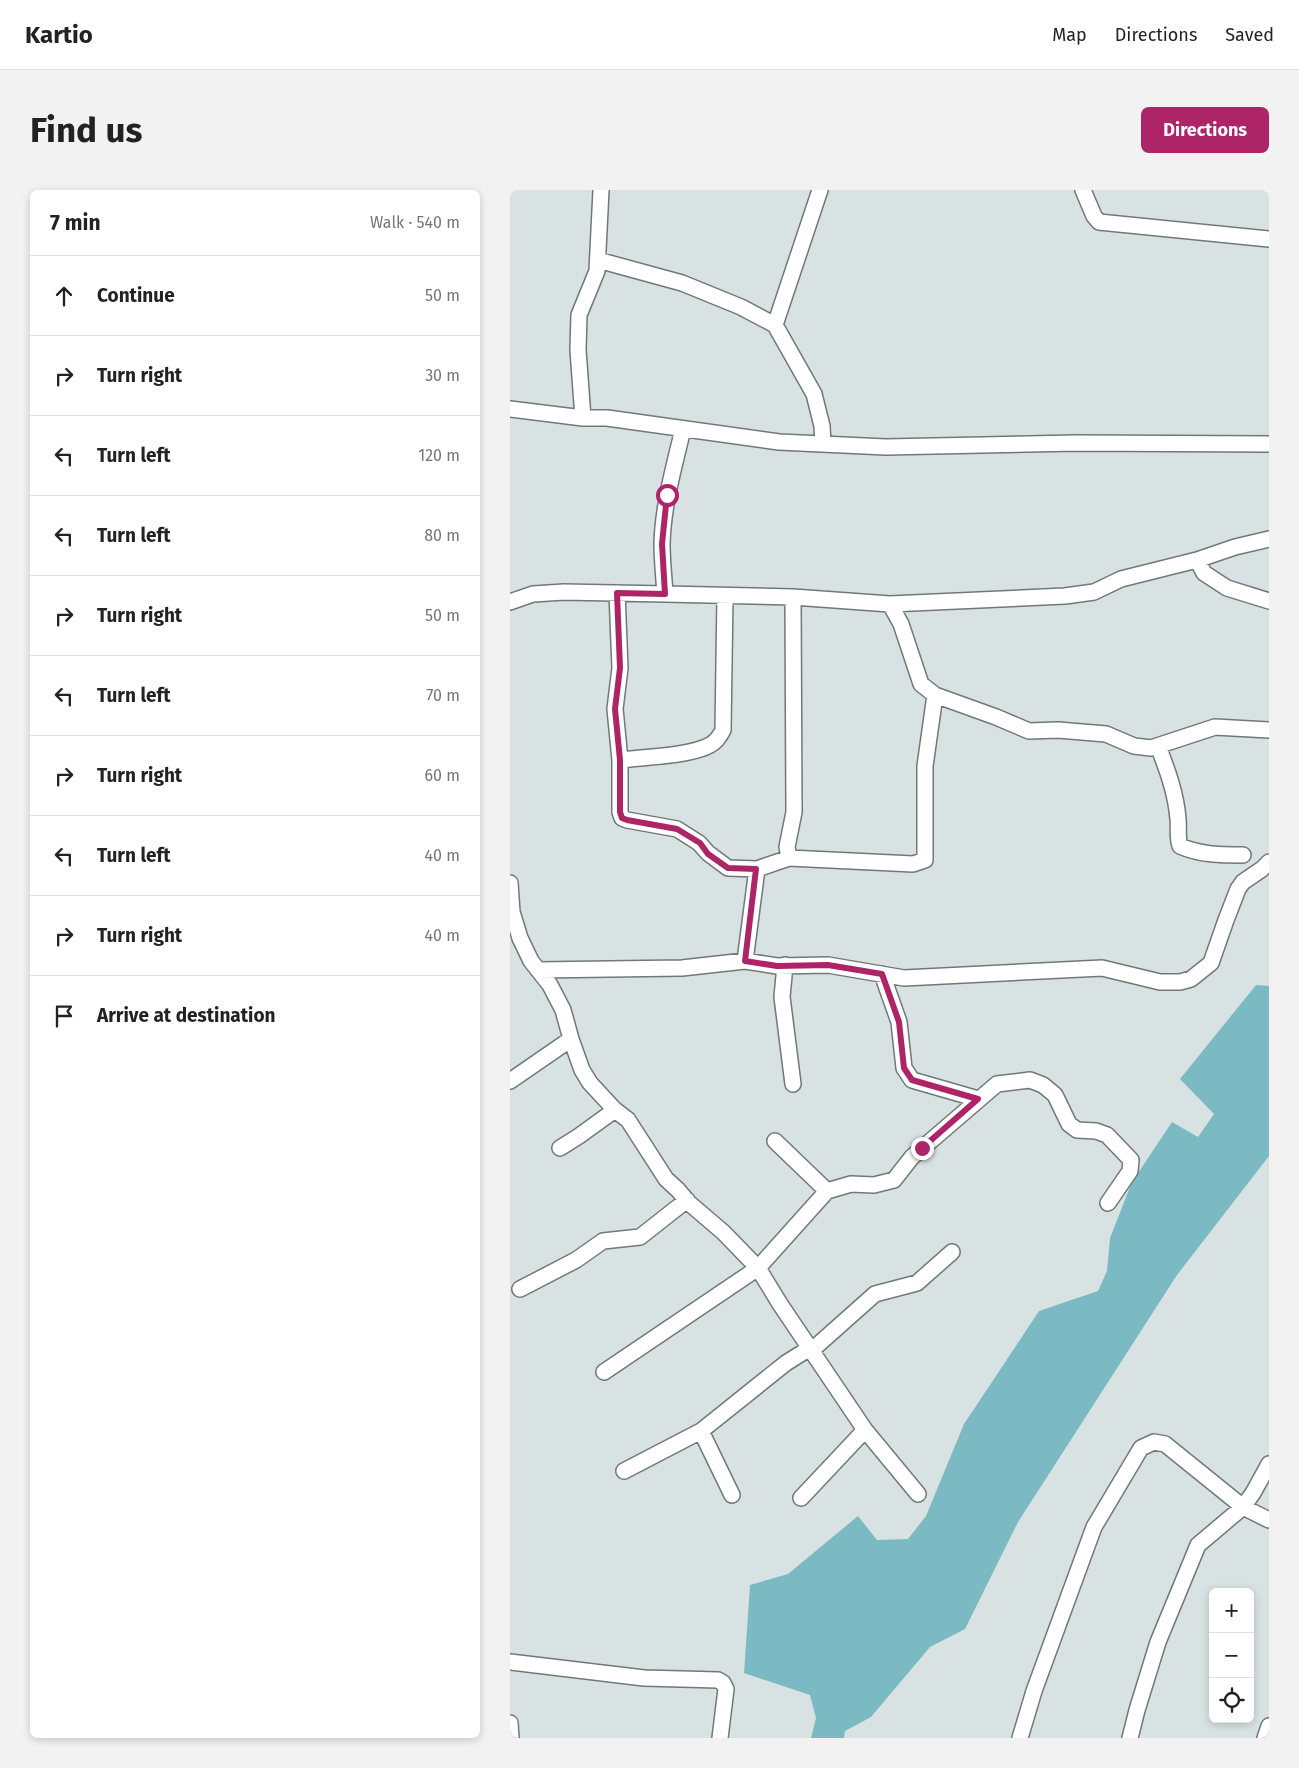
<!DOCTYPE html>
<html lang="en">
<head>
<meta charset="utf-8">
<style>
	:root { --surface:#fff; --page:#f2f2f2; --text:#222; --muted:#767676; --line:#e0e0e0; --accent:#ad2467 }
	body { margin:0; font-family:"Fira Sans",sans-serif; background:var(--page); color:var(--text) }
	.controls { position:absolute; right:15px; bottom:15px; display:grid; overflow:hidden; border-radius:8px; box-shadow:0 2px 8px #0003 }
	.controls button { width:45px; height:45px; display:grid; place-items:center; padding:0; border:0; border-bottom:1px solid var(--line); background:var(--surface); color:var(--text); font:25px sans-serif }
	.stop { position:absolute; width:15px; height:15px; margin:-11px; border:4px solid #ad2467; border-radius:50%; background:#fff }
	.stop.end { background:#ad2467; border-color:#fff; box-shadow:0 1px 5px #0008 }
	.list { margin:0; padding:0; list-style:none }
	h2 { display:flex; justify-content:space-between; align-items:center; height:65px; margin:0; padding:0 20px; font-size:21px }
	h2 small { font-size:16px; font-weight:400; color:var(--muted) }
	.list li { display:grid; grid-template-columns:32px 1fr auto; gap:15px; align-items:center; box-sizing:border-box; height:80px; padding:0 20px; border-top:1px solid var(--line) }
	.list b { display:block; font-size:19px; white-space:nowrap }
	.list em { font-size:16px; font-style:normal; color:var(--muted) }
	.icon { flex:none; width:28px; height:28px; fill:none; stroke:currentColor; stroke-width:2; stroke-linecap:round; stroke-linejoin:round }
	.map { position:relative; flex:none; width:759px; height:1548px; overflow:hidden; border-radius:8px }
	header { display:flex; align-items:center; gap:30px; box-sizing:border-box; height:70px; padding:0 25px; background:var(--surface); border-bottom:1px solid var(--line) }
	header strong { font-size:24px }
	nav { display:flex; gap:28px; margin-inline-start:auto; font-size:18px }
	.intro { display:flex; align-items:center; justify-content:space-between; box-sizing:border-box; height:120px; padding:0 30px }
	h1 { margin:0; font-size:35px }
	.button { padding:12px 22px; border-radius:8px; background:var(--accent); color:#fff; font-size:18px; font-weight:700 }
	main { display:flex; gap:30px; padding:0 30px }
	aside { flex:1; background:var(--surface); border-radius:8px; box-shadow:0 2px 8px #0003 }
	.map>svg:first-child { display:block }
	.green { fill:#7bbac2 }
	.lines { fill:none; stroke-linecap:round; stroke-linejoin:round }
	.minor-casing { stroke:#707879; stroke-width:18 }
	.minor { stroke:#fff; stroke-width:15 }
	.route { stroke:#ad2467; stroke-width:6 }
</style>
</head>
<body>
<header>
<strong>Kartio</strong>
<nav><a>Map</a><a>Directions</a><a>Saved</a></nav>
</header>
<div class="intro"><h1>Find us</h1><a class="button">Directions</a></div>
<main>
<aside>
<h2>7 min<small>Walk · 540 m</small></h2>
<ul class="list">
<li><svg class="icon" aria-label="ahead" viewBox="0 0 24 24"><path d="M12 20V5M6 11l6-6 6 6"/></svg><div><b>Continue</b></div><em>50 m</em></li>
<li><svg class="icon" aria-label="right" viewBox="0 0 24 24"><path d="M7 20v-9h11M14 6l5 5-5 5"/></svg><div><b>Turn right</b></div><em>30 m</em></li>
<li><svg class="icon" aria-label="left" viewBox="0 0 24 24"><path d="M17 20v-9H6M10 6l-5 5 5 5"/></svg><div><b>Turn left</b></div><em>120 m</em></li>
<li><svg class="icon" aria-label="left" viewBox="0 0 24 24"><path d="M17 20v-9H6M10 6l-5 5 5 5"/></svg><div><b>Turn left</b></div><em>80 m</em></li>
<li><svg class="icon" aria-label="right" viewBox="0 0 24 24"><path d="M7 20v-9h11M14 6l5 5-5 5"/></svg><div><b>Turn right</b></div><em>50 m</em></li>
<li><svg class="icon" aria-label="left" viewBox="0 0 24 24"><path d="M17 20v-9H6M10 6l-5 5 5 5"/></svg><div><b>Turn left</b></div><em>70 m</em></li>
<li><svg class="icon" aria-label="right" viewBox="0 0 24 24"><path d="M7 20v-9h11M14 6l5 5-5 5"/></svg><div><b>Turn right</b></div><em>60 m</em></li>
<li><svg class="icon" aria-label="left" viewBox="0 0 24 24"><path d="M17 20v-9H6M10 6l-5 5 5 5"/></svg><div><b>Turn left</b></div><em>40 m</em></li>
<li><svg class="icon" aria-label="right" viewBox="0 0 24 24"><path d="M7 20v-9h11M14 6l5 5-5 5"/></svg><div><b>Turn right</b></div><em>40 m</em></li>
<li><svg class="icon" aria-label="arrive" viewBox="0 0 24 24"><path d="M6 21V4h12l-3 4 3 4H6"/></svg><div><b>Arrive at destination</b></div></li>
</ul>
</aside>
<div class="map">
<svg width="759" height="1548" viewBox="0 0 759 1548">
	<rect width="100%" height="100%" fill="#d9e2e3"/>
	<!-- green -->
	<path class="green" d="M 746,795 L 759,796 L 759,966 L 667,1085 L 508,1332 L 455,1439 L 420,1457 L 361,1527 L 335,1541 L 334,1548 L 301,1548 L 306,1528 L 300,1505 L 234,1483 L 240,1395 L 278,1384 L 348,1326 L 367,1350 L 398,1349 L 416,1326 L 454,1234 L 529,1121 L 588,1101 L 597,1081 L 600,1048 L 622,992 L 662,932 L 688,947 L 704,924 L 670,889 Z"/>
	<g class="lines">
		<!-- minor casing -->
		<g class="minor-casing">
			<path id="minor" d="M 573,0 L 584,26 L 589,32 L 759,49
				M 88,70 L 172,93 L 231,117 L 265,135 L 304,204 L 312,236 L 313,254
				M 265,135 L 310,0
				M 0,219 L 73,228 L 97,228 L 269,252 L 376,257 L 565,253 L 759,254
				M 73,228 L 68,160 L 69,125 L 87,81 L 91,0
				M 687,370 L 694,383 L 717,398 L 759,411
				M 107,403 L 110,478 L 105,519 L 110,570 L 110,622 L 112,628 L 117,630 L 167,639 L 189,653 L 198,663 L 218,678 L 247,679
				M 155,404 L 283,407 L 380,414 L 555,406 L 584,402 L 611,389 L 687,370 L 725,357 L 759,349
				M 283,407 L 284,622 L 277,657 L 279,668 L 247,679 L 235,771 L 267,776 L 318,775 L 394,788 L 592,778 L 650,792 L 670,792 L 681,789 L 701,773 L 716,730 L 728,699 L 733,692 L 752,679 L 759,672
				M 0,412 L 23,404 L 54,402 L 155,404 C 154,388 152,370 152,354 C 153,315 164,277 173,239
				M 380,414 L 391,434 L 411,494 L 425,505 L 486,527 L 519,541 L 548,540 L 596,544 L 624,556 L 641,558 L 705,537 L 759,540
				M 648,556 C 657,579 666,603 668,629 C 669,638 667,647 670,656 C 691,665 711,665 733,665
				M 110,570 C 133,567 181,566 200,555 C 206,552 210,546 213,540 L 215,406
				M 279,668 L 403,674 L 415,670 L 415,576 L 425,505
				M 0,693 L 2,722 L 10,748 L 21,771 L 40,795 L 53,820 L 61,849 L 72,880 L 80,893 L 105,920 L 118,930 L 156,989 L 168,1000 L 179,1013 L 213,1042 L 248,1078 L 270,1114 L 355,1240 L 291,1308
				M 275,775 L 272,807 L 283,894
				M 28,780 L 172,778 L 235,771
				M 372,784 L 389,832 L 394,878 L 402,890 L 468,909
				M 0,891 L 61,849
				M 265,951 L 317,1001
				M 50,958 L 69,946 L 105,920
				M 10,1099 L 66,1070 L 93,1051 L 130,1047 L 177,1010
				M 302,1160 L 365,1104 L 407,1093 L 442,1062
				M 94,1182 L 248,1078 L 317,1001 L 341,994 L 364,995 L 384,990 L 402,967 L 487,894 L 520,890 L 533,895 L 545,905 L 559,934 L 567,940 L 586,941 L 597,945 L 621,970 L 620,981 L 598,1013
				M 355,1240 L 408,1304
				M 191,1241 L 222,1305
				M 114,1281 L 191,1241 L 276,1173 L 300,1158
				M 0,1472 L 134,1488 L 208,1490 L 213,1493 L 216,1499 L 210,1548
				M 0,1533 L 1,1548
				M 510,1548 L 524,1501 L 584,1337 L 631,1258 L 644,1252 L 655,1254 L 733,1317 L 759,1330
				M 620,1548 L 627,1520 L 648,1452 L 688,1355 L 733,1317 L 743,1303 L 759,1274
				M 755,1548 L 759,1536"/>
		</g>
		<!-- minor -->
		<use href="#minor" class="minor"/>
	</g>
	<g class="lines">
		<!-- route -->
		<path class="route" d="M 157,305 L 152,354 L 155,404 L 107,403 L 110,478 L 105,519 L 110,570 L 110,622 L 112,628 L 117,630 L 167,639 L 190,653 L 198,664 L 218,678 L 246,679 L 235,771 L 267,776 L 318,775 L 372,784 L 389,832 L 394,878 L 402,890 L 468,909 L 412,958"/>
	</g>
</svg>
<div class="controls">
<button>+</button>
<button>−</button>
<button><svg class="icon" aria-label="locate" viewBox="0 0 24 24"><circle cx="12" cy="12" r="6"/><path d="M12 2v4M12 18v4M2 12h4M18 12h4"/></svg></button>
</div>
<div class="stop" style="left:157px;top:305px"></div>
<div class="stop end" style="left:412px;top:958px"></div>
</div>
</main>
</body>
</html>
